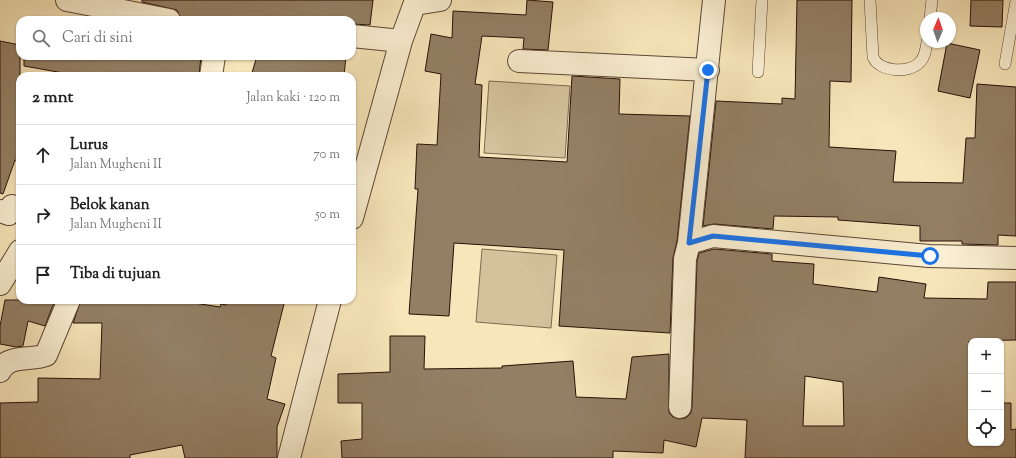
<!DOCTYPE html>
<html lang="id">
<head>
<meta charset="utf-8">
<style>
	:root { --surface:#fff; --page:#f2f2f2; --text:#222; --muted:#767676; --line:#e0e0e0 }
	body { margin:0; font-family:"Sorts Mill Goudy",serif; background:var(--page); color:var(--text) }
	.controls { position:absolute; right:12px; bottom:12px; display:grid; overflow:hidden; border-radius:8px; box-shadow:0 1px 3px #0004 }
	.controls button { width:36px; height:36px; display:grid; place-items:center; padding:0; border:0; border-bottom:1px solid var(--line); background:var(--surface); color:var(--text); font:20px sans-serif }
	.compass { position:absolute; left:920px; top:12px; width:36px; height:36px; border-radius:50%; background:var(--surface); box-shadow:0 1px 3px #0004; rotate:2deg }
	.stop { position:absolute; width:12px; height:12px; margin:-9px; border:3px solid #1a73e8; border-radius:50%; background:#fff }
	.stop.end { background:#1a73e8; border-color:#fff; box-shadow:0 1px 4px #0008 }
	.list { margin:0; padding:0; list-style:none }
	h2 { display:flex; justify-content:space-between; align-items:center; height:52px; margin:0; padding:0 16px; font-size:17px }
	h2 small { font-size:13px; font-weight:400; color:var(--muted) }
	.list li { display:grid; grid-template-columns:26px 1fr auto; gap:12px; align-items:center; box-sizing:border-box; height:60px; padding:0 16px; border-top:1px solid var(--line) }
	.list b { display:block; font-size:15px; white-space:nowrap }
	.list p { margin:0; font-size:13px; white-space:nowrap; color:var(--muted) }
	.list em { font-size:13px; font-style:normal; color:var(--muted) }
	.icon { flex:none; width:22px; height:22px; fill:none; stroke:currentColor; stroke-width:2; stroke-linecap:round; stroke-linejoin:round }
	.map { position:relative; flex:none; width:1016px; height:458px; overflow:hidden }
	.search { position:absolute; background:var(--surface); box-shadow:0 1px 3px #0004; left:16px; top:16px; width:340px; height:44px; display:flex; align-items:center; gap:10px; box-sizing:border-box; padding:0 14px; border-radius:12px; color:var(--muted); font-size:15px }
	.panel { position:absolute; background:var(--surface); box-shadow:0 1px 3px #0004; left:16px; top:72px; width:340px; height:232px; border-radius:12px }
	.map>svg:first-child { display:block }
	.grass { fill:#d4c29c; stroke:#7e6952 }
	.building { fill:#937f64; stroke:#271007; fill-rule:evenodd }
	.lines { fill:none; stroke-linecap:round; stroke-linejoin:round }
	.service-casing { stroke:#5b4634; stroke-width:12 }
	.minor-casing { stroke:#5b4634; stroke-width:24 }
	.service { stroke:#faefd2; stroke-width:11 }
	.minor { stroke:#faefd2; stroke-width:22 }
	.route { stroke:#1a73e8; stroke-width:5 }
</style>
</head>
<body>
<div class="map">
<svg width="1016" height="458" viewBox="0 0 1016 458">
	<rect width="100%" height="100%" fill="#f7e6ba"/>
	<filter id="stains"><feTurbulence type="fractalNoise" baseFrequency=".005" numOctaves="4"/><feColorMatrix values="0 0 0 0 .2 0 0 0 0 .09 0 0 0 0 .02 0 0 0 .5 -.17"/></filter>
	<radialGradient id="worn" r=".72"><stop offset=".6" stop-color="#630" stop-opacity="0"/><stop offset="1" stop-color="#630" stop-opacity=".3"/></radialGradient>
	<!-- grass -->
	<path class="grass" d="M 489,81 L 570,86 L 565,158 L 484,153 Z
		M 482,249 L 557,255 L 551,328 L 476,322 Z"/>
	<!-- building -->
	<path class="building" d="M 142,0 L 373,0 L 370,25 L 352,24 L 352,20 L 181,20 L 177,10 L 142,2 Z
		M 527,0 L 553,2 L 548,50 L 523,49 L 524,38 L 482,36 L 475,84 L 482,85 L 479,157 L 567,162 L 572,76 L 620,79 L 619,114 L 690,116 L 677,241 L 673,258 L 670,333 L 559,326 L 564,250 L 454,243 L 449,316 L 409,314 L 418,189 L 415,189 L 417,144 L 437,145 L 441,74 L 425,71 L 431,34 L 452,38 L 453,11 L 526,15 Z
		M 797,0 L 852,0 L 851,82 L 830,81 L 829,147 L 896,151 L 893,182 L 963,183 L 966,138 L 975,138 L 977,84 L 1016,87 L 1016,236 L 998,235 L 998,245 L 962,244 L 962,241 L 920,241 L 920,226 L 838,220 L 838,217 L 774,216 L 773,229 L 714,224 L 703,226 L 716,101 L 782,104 L 782,98 L 795,99 Z
		M 971,0 L 1003,0 L 1002,27 L 970,26 Z
		M 0,41 L 20,45 L 20,162 L 15,160 L 3,194 L 0,193 Z
		M 947,43 L 980,50 L 970,98 L 938,91 Z
		M 24,56 L 201,56 L 199,76 L 80,76 L 24,66 Z
		M 257,56 L 346,56 L 344,76 L 251,76 Z
		M 714,249 L 772,254 L 772,261 L 814,264 L 813,284 L 877,292 L 879,277 L 926,284 L 924,298 L 987,299 L 988,282 L 1016,282 L 1016,340 L 969,341 L 969,390 L 971,390 L 971,443 L 1001,443 L 1001,403 L 1011,403 L 1011,430 L 1016,429 L 1016,458 L 745,458 L 747,420 L 702,418 L 696,447 L 664,440 L 663,453 L 613,451 L 613,458 L 342,458 L 341,441 L 362,439 L 362,403 L 338,403 L 338,374 L 390,372 L 390,336 L 425,336 L 424,369 L 502,368 L 502,366 L 573,361 L 576,397 L 626,399 L 632,357 L 669,354 L 669,413 L 673,417 L 679,419 L 686,418 L 691,413 L 692,407 L 697,261 L 699,253 ZM 805,376 L 843,382 L 844,426 L 803,426 Z
		M 5,300 L 55,300 L 45,326 L 28,321 L 23,346 L 16,347 L 0,344 L 0,326 Z
		M 81,300 L 188,300 L 188,302 L 220,307 L 221,304 L 226,305 L 227,300 L 285,300 L 271,356 L 276,358 L 267,399 L 285,404 L 277,427 L 277,458 L 185,458 L 182,445 L 130,455 L 130,458 L 0,458 L 0,403 L 38,402 L 38,378 L 100,379 L 102,323 L 73,323 Z"/>
	<g class="lines">
		<!-- service casing -->
		<g class="service-casing">
			<path id="service" d="M 870,0 L 873,57 C 879,72 910,74 920,62 C 925,57 926,49 927,42
				M 930,18 L 932,0
				M 1005,64 L 1016,1
				M 758,72 L 762,0"/>
		</g>
		<!-- minor casing -->
		<g class="minor-casing">
			<path id="minor" d="M 67,0 L 169,20
				M 415,4 L 440,0
				M 352,36 L 401,41
				M 519,61 L 708,70
				M 211,76 L 214,56
				M 0,211 L 9,214 L 12,206 L 20,209
				M 352,218 L 401,41 L 416,0
				M 689,243 L 713,236 L 929,256 L 1016,258
				M 0,284 L 20,251
				M 0,371 C 7,354 32,361 46,355 L 69,300
				M 680,407 L 685,259 L 689,243 L 714,0
				M 289,458 L 330,300"/>
		</g>
		<!-- service -->
		<use href="#service" class="service"/>
		<!-- minor -->
		<use href="#minor" class="minor"/>
	</g>
	<g class="lines">
		<!-- route -->
		<path class="route" d="M 708,70 L 689,243 L 713,236 L 930,256"/>
	</g>
	<rect width="100%" height="100%" filter="url(#stains)"/>
	<rect width="100%" height="100%" fill="url(#worn)"/>
</svg>
<div class="controls">
<button>+</button>
<button>−</button>
<button><svg class="icon" aria-label="locate" viewBox="0 0 24 24"><circle cx="12" cy="12" r="6"/><path d="M12 2v4M12 18v4M2 12h4M18 12h4"/></svg></button>
</div>
<svg class="compass" viewBox="-18 -18 36 36"><path d="M0-13l5 13h-10z" fill="#e53935"/><path d="M0 13l5-13h-10z" fill="#767676"/></svg>
<div class="stop" style="left:930px;top:256px"></div>
<div class="stop end" style="left:708px;top:70px"></div>
<div class="search"><svg class="icon" aria-label="search" viewBox="0 0 24 24"><circle cx="10" cy="10" r="6"/><path d="M15 15l6 6"/></svg>Cari di sini</div>
<section class="panel">
<h2>2 mnt<small>Jalan kaki · 120 m</small></h2>
<ul class="list">
<li><svg class="icon" aria-label="ahead" viewBox="0 0 24 24"><path d="M12 20V5M6 11l6-6 6 6"/></svg><div><b>Lurus</b><p>Jalan Mugheni II</p></div><em>70 m</em></li>
<li><svg class="icon" aria-label="right" viewBox="0 0 24 24"><path d="M7 20v-9h11M14 6l5 5-5 5"/></svg><div><b>Belok kanan</b><p>Jalan Mugheni II</p></div><em>50 m</em></li>
<li><svg class="icon" aria-label="arrive" viewBox="0 0 24 24"><path d="M6 21V4h12l-3 4 3 4H6"/></svg><div><b>Tiba di tujuan</b></div></li>
</ul>
</section>
</div>
</body>
</html>
